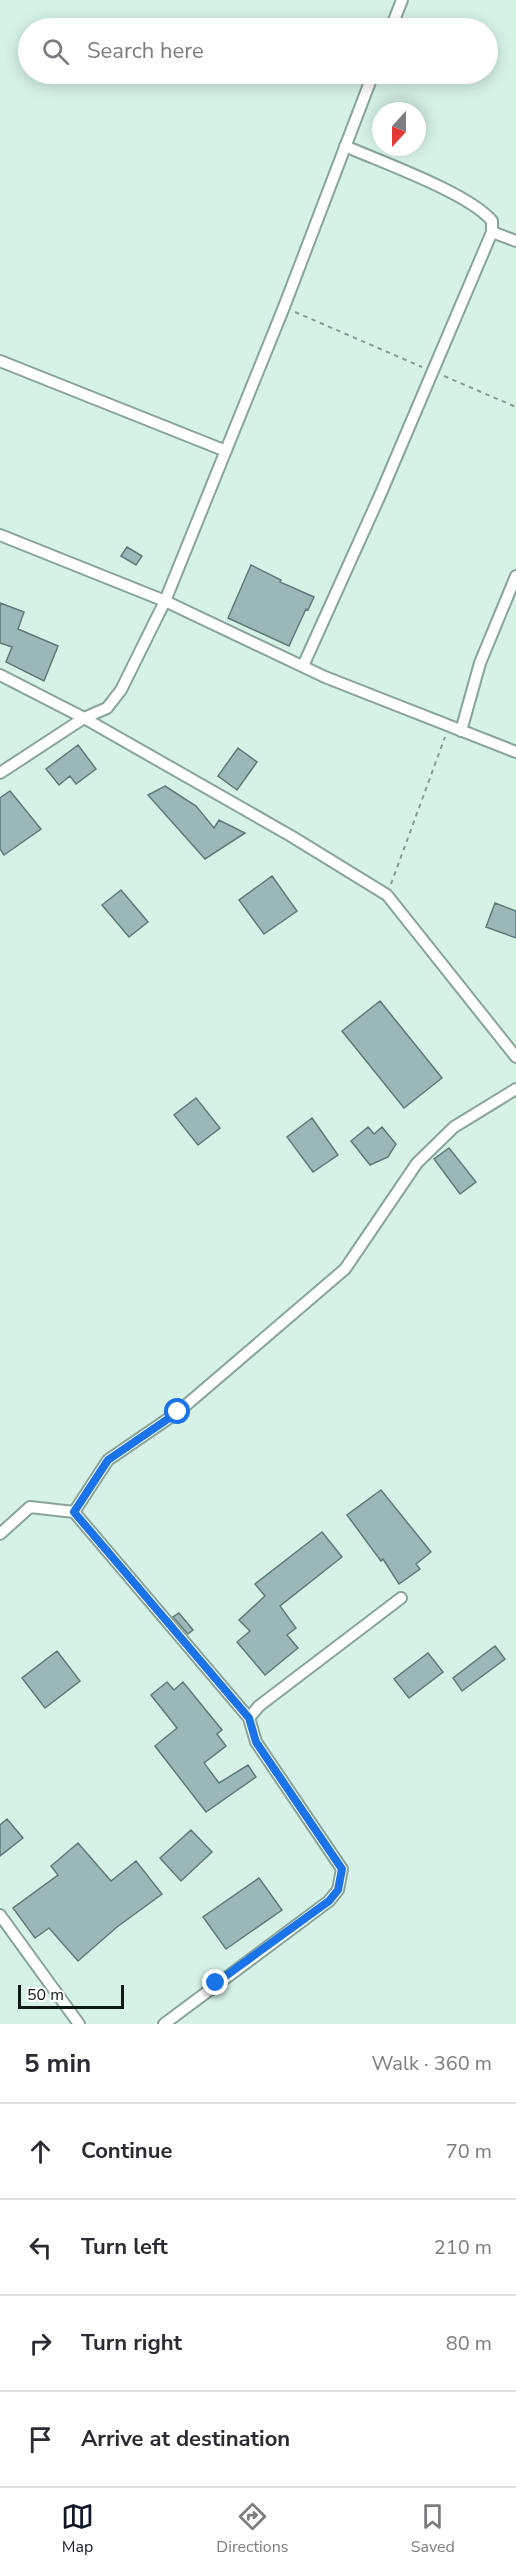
<!DOCTYPE html>
<html lang="en">
<head>
<meta charset="utf-8">
<style>
	:root { --surface:#fff; --page:#f2f2f3; --text:#2b2b33; --muted:#7c7c81; --line:#e1e1e2; --accent:#111827 }
	body { margin:0; font-family:"Nunito Sans",sans-serif; background:var(--page); color:var(--text) }
	.compass { position:absolute; left:372px; top:102px; width:54px; height:54px; border-radius:50%; background:var(--surface); box-shadow:0 3px 15px #0003; rotate:201deg }
	.scale { position:absolute; left:18px; bottom:15px; width:106px; box-sizing:border-box; padding-left:6px; border:3px solid #0f1915; border-top:0; font-size:16px; line-height:21px; white-space:nowrap; color:#0f1915; -webkit-text-stroke:4px #fff; paint-order:stroke }
	.stop { position:absolute; width:18px; height:18px; margin:-14px; border:4px solid #1a73e8; border-radius:50%; background:#fff }
	.stop.end { background:#1a73e8; border-color:#fff; box-shadow:0 2px 6px #0008 }
	.list { margin:0; padding:0; list-style:none }
	h2 { display:flex; justify-content:space-between; align-items:center; height:78px; margin:0; padding:0 24px; font-size:26px }
	h2 small { font-size:20px; font-weight:400; color:var(--muted) }
	.list li { display:grid; grid-template-columns:39px 1fr auto; gap:18px; align-items:center; box-sizing:border-box; height:96px; padding:0 24px; border-top:2px solid var(--line) }
	.list b { display:block; font-size:22px; white-space:nowrap }
	.list em { font-size:20px; font-style:normal; color:var(--muted) }
	.icon { flex:none; width:33px; height:33px; fill:none; stroke:currentColor; stroke-width:2; stroke-linecap:round; stroke-linejoin:round }
	.map { position:relative; flex:none; width:516px; height:2024px; overflow:hidden }
	.search { position:absolute; background:var(--surface); box-shadow:0 3px 15px #0003; left:18px; right:18px; top:18px; height:66px; display:flex; align-items:center; gap:15px; box-sizing:border-box; padding:0 21px; border-radius:33px; color:var(--muted); font-size:22px }
	.sheet { height:462px; background:var(--surface) }
	nav { display:flex; justify-content:space-around; align-items:center; box-sizing:border-box; height:84px; border-top:2px solid var(--line); background:var(--surface); font-size:16px; color:var(--muted) }
	nav a { display:grid; justify-items:center; gap:3px }
	nav .on { color:var(--accent) }
	.map>svg:first-child { display:block }
	.building { fill:#99b8b7; stroke:#5e7b7a; stroke-width:1.5 }
	.lines { fill:none; stroke-linecap:round; stroke-linejoin:round }
	.minor-casing { stroke:#89a49a; stroke-width:14 }
	.path { stroke:#879c93; stroke-width:2; stroke-dasharray:4.5 4.5; stroke-linecap:butt }
	.minor { stroke:#fff; stroke-width:10 }
	.route { stroke:#1a73e8; stroke-width:8 }
</style>
</head>
<body>
<div class="map">
<svg width="516" height="2024" viewBox="0 0 516 2024">
	<rect width="100%" height="100%" fill="#d6f2e7"/>
	<!-- building -->
	<path class="building" d="M 127,547 L 142,556 L 136,565 L 121,556 Z
		M 251,565 L 281,580 L 280,582 L 314,597 L 308,610 L 306,609 L 289,646 L 228,618 Z
		M 0,603 L 24,612 L 18,629 L 58,646 L 44,681 L 6,662 L 12,647 L 0,643 Z
		M 78,745 L 96,769 L 76,784 L 70,776 L 59,785 L 46,769 Z
		M 238,748 L 257,762 L 237,790 L 218,776 Z
		M 165,786 L 196,806 L 214,828 L 219,820 L 245,833 L 205,859 L 148,795 Z
		M 10,791 L 41,829 L 4,855 L 0,849 L 0,798 Z
		M 272,876 L 297,911 L 264,934 L 239,900 Z
		M 121,890 L 148,922 L 129,937 L 102,905 Z
		M 495,903 L 516,911 L 516,938 L 486,927 Z
		M 380,1001 L 442,1078 L 404,1108 L 342,1031 Z
		M 196,1098 L 220,1128 L 198,1145 L 174,1115 Z
		M 312,1118 L 338,1155 L 313,1172 L 287,1137 Z
		M 368,1127 L 374,1134 L 382,1127 L 396,1144 L 388,1157 L 370,1165 L 351,1141 Z
		M 449,1148 L 476,1182 L 460,1194 L 434,1159 Z
		M 381,1490 L 431,1552 L 416,1564 L 420,1569 L 399,1584 L 383,1559 L 381,1561 L 347,1515 Z
		M 322,1532 L 342,1557 L 280,1606 L 296,1628 L 287,1635 L 298,1648 L 265,1675 L 237,1642 L 250,1631 L 239,1620 L 265,1596 L 255,1584 Z
		M 179,1613 L 193,1630 L 188,1634 L 173,1617 Z
		M 495,1646 L 505,1659 L 462,1691 L 453,1678 Z
		M 57,1651 L 80,1681 L 45,1708 L 22,1678 Z
		M 428,1653 L 443,1672 L 409,1698 L 394,1679 Z
		M 167,1682 L 174,1690 L 183,1682 L 222,1730 L 217,1734 L 226,1746 L 204,1763 L 219,1783 L 248,1765 L 256,1777 L 206,1812 L 155,1746 L 177,1728 L 151,1695 Z
		M 7,1819 L 23,1838 L 0,1856 L 0,1825 Z
		M 191,1830 L 212,1852 L 181,1881 L 160,1858 Z
		M 78,1843 L 111,1881 L 136,1861 L 162,1894 L 117,1927 L 78,1961 L 49,1928 L 35,1938 L 13,1908 L 58,1875 L 51,1866 Z
		M 259,1878 L 282,1910 L 226,1949 L 203,1917 Z"/>
	<g class="lines">
		<!-- minor casing -->
		<g class="minor-casing">
			<path id="minor" d="M 391,28 L 402,0
				M 492,232 L 516,241
				M 0,361 L 226,451
				M 0,535 L 165,601 L 325,677 L 516,752
				M 303,666 L 381,493 L 492,232 L 492,221 C 469,193 381,162 345,146
				M 0,675 L 84,718 L 291,836 L 387,895 L 516,1057
				M 461,731 L 480,663 L 516,576
				M 0,773 L 84,718 L 107,708 L 121,690 L 165,601 L 284,307 L 373,74
				M 74,1512 L 108,1460 L 178,1412 L 345,1269 L 417,1163 L 454,1127 L 516,1089
				M 0,1534 L 30,1507 L 74,1512 L 249,1718 L 256,1742 L 342,1869 L 338,1890 L 329,1901 L 164,2024
				M 249,1718 L 259,1706 L 401,1598
				M 0,1915 L 79,2024"/>
		</g>
		<!-- path -->
		<path class="path" d="M 295,312 L 422,367
			M 444,376 L 516,407
			M 391,884 L 445,737"/>
		<!-- minor -->
		<use href="#minor" class="minor"/>
	</g>
	<g class="lines">
		<!-- route -->
		<path class="route" d="M 178,1412 L 108,1460 L 74,1512 L 249,1718 L 256,1742 L 342,1869 L 338,1890 L 329,1901 L 216,1983"/>
	</g>
</svg>
<svg class="compass" viewBox="-18 -18 36 36"><path d="M0-13l5 13h-10z" fill="#e53935"/><path d="M0 13l5-13h-10z" fill="#7c7c81"/></svg>
<div class="scale">50 m</div>
<div class="stop" style="left:178px;top:1412px"></div>
<div class="stop end" style="left:216px;top:1983px"></div>
<div class="search"><svg class="icon" aria-label="search" viewBox="0 0 24 24"><circle cx="10" cy="10" r="6"/><path d="M15 15l6 6"/></svg>Search here</div>
</div>
<section class="sheet">
<h2>5 min<small>Walk · 360 m</small></h2>
<ul class="list">
<li><svg class="icon" aria-label="ahead" viewBox="0 0 24 24"><path d="M12 20V5M6 11l6-6 6 6"/></svg><div><b>Continue</b></div><em>70 m</em></li>
<li><svg class="icon" aria-label="left" viewBox="0 0 24 24"><path d="M17 20v-9H6M10 6l-5 5 5 5"/></svg><div><b>Turn left</b></div><em>210 m</em></li>
<li><svg class="icon" aria-label="right" viewBox="0 0 24 24"><path d="M7 20v-9h11M14 6l5 5-5 5"/></svg><div><b>Turn right</b></div><em>80 m</em></li>
<li><svg class="icon" aria-label="arrive" viewBox="0 0 24 24"><path d="M6 21V4h12l-3 4 3 4H6"/></svg><div><b>Arrive at destination</b></div></li>
</ul>
</section>
<nav>
<a class="on"><svg class="icon" aria-label="map" viewBox="0 0 24 24"><path d="M3 6l6-2 6 2 6-2v14l-6 2-6-2-6 2zM9 4v14M15 6v14"/></svg>Map</a>
<a><svg class="icon" aria-label="directions" viewBox="0 0 24 24"><path d="M12 3l9 9-9 9-9-9zM9 14v-3h6M13 9l2 2-2 2"/></svg>Directions</a>
<a><svg class="icon" aria-label="saved" viewBox="0 0 24 24"><path d="M7 4h10v16l-5-4-5 4z"/></svg>Saved</a>
</nav>
</body>
</html>
